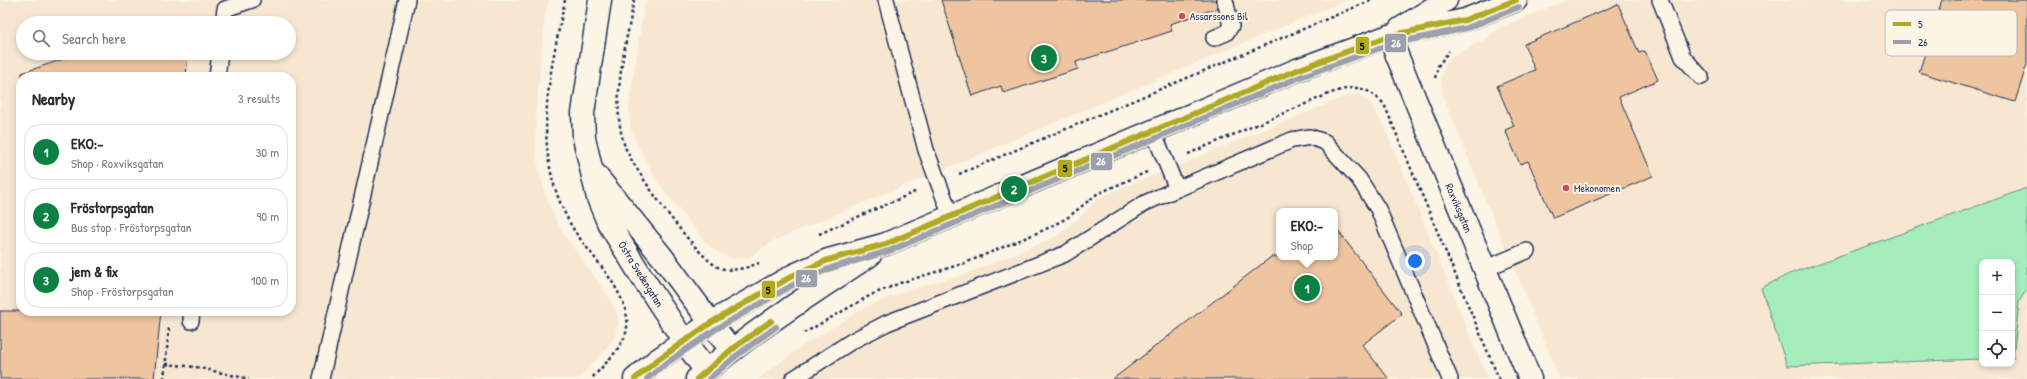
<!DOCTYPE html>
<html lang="en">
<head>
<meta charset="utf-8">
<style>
	:root { --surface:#fff; --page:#f2f2f3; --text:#2b2b33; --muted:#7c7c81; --line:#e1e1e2; --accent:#0b8043 }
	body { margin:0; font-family:"Patrick Hand",sans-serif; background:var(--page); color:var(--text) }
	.controls { position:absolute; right:12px; bottom:12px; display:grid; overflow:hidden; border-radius:8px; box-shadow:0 2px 6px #0003 }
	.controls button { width:36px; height:36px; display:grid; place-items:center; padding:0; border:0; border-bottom:1px solid var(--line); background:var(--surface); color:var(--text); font:20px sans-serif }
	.you { position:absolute; left:1415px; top:261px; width:14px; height:14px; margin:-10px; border:3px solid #fff; border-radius:50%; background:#1a73e8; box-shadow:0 0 0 6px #1a73e833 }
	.badge { display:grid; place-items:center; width:26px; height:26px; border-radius:50%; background:var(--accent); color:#fff; font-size:13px; font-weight:700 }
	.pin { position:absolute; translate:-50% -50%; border:2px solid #fff; box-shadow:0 1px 4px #0006 }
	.popup { position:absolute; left:1276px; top:208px; width:62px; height:52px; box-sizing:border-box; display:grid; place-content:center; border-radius:8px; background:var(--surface); filter:drop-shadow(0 1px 3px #0005); font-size:13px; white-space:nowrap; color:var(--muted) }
	.popup b { font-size:15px; color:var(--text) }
	.popup::after { content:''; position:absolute; left:50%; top:100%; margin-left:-8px; border:8px solid transparent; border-top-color:var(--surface) }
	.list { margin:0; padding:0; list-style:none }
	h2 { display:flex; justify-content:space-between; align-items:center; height:52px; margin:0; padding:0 16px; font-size:17px }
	h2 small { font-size:13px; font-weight:400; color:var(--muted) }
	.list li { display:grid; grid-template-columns:26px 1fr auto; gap:12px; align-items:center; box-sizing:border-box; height:56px; margin:0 8px 8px; padding:0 8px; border:1px solid var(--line); border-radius:16px }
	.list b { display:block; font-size:15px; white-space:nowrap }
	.list p { margin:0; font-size:13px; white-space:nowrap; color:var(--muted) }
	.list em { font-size:13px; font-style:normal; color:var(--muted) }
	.icon { flex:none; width:22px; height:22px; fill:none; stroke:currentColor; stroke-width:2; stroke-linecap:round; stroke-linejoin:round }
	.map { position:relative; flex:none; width:2027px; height:379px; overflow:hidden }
	.search { position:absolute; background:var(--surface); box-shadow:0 2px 6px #0003; left:16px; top:16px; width:280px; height:44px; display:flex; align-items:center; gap:10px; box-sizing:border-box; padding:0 14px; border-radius:22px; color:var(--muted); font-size:15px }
	.panel { position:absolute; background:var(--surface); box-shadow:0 2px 6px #0003; left:16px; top:72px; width:280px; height:244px; border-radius:16px }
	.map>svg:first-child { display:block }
	.built { fill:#f8e7d0; fill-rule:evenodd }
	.green { fill:#a5edbb; stroke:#608e8c }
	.building { fill:#efc59f; stroke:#1b2f5e }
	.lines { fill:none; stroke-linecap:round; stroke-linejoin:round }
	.service-casing { stroke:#1b2f5e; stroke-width:18 }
	.minor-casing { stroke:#1b2f5e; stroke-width:25 }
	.path { stroke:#1b2f5e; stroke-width:2.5; stroke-dasharray:3 3; stroke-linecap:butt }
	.service { stroke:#fcf5e5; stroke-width:15 }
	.minor { stroke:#fcf5e5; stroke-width:22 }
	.bus-1-casing { stroke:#fcf5e5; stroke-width:9 }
	.bus-2-casing { stroke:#fcf5e5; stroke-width:9 }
	.bus-1 { stroke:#afaa21; stroke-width:6 }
	.bus-2 { stroke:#9ba0ac; stroke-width:6 }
	.poi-dot { fill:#d1495b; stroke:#fcf5e5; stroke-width:1.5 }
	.labels { text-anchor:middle; stroke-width:4; stroke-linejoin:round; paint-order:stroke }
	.poi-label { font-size:11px; fill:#1b2f5e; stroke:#fcf5e5; text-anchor:start }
	.street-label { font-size:11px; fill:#1b2f5e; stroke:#fcf5e5 }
	.key { fill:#fcf5e5; stroke:#b8babc; stroke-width:1 }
	.key-label { font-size:11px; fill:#1b2f5e }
	.line-badge { stroke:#fcf5e5; stroke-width:1.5 }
	.badge-label { font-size:11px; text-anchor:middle; font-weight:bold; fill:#fff }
	.pale-badge-label { font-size:11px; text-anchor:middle; font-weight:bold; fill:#111 }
</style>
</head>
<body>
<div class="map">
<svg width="2027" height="379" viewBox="0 0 2027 379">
	<rect width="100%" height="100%" fill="#fcf5e5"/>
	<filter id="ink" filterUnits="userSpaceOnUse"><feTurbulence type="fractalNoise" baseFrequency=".025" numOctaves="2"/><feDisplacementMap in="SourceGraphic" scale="8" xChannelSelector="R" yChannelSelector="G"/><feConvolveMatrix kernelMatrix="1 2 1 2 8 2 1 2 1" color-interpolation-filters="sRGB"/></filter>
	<g filter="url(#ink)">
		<!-- built -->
		<path class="built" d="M 0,0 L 549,0 L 545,15 L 536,113 L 536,155 L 544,191 L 558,226 L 610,299 L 617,313 L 618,324 L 615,336 L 606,349 L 578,379 L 0,379 ZM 23,23 L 289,23 L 289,53 L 23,53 ZM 21,77 L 291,77 L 291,311 L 21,311 Z
			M 645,0 L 1347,0 L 775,240 L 749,257 L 734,259 L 718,253 L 704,241 L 657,181 L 638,146 L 630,126 L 629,106 Z
			M 1567,0 L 2027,0 L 2027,188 L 1789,274 L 1761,289 L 1787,366 L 1982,359 L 1982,364 L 2012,364 L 2019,302 L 2027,289 L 2027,379 L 1560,379 L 1443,97 L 1441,81 L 1445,65 L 1451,56 L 1486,39 L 1500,27 Z
			M 1357,94 L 1369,101 L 1384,126 L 1488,379 L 757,379 L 807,343 L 866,307 L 908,290 L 966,274 L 1057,236 L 1079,218 L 1100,197 L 1344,97 ZM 1279,211 L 1335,211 L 1335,257 L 1279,257 Z"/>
		<!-- green -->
		<path class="green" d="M 2027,188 L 2027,289 L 2019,302 L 2013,359 L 2012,262 L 1982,262 L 1982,359 L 1787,366 L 1761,288 L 1789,274 Z"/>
		<!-- building -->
		<path class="building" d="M 941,0 L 1216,0 L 1218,8 L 1170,24 L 1172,31 L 1076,62 L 1078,69 L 1003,93 L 1001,86 L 972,96 Z
			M 1942,0 L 2027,0 L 2027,64 L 2015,102 L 1919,72 Z
			M 1618,4 L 1639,53 L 1645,51 L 1658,80 L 1619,97 L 1653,176 L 1553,218 L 1528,161 L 1520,164 L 1505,130 L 1514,126 L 1497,86 L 1535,70 L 1524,44 Z
			M 192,15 L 191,23 L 170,23 Z
			M 81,53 L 188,53 L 186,77 L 22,77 L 22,73 Z
			M 1335,227 L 1402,314 L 1362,345 L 1389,379 L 1113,379 L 1271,257 L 1335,257 Z
			M 0,311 L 161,311 L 154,379 L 0,379 Z"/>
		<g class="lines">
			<!-- service casing -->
			<g class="service-casing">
				<path id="service" d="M 886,0 L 926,150 L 951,216
					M 1660,0 L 1683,57 L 1701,77
					M 223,23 L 225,9 L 252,0
					M 1214,38 L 1226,33 L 1231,26 L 1225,0
					M 217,77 L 220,53
					M 1177,189 L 1292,140 L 1310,137 L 1325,142 L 1359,179 L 1378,209 L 1450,379
					M 1484,269 L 1527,251
					M 191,321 L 192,311
					M 321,379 L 407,0
					M 793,379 L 852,341 L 887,323 L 1065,254 L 1145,203 L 1177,189 L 1153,131"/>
			</g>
			<!-- minor casing -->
			<g class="minor-casing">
				<path id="minor" d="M 600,0 L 583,113 L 584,138 L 598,198 L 608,222 L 640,274 L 684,341 L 706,371
					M 1400,29 L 1446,0
					M 1389,36 L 1530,379
					M 594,173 L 663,258 L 731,350
					M 635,379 L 656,361 L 712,322 L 794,275 L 828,260 L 886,244 L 1297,70 L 1389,36 L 1465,20 L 1516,0
					M 697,379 C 751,332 811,294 870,255"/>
			</g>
			<!-- path -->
			<path class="path" d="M 565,0 C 554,55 539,113 550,168 C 554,190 563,212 574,230 C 592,258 638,301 625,336 C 618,352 603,366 591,379
				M 634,0 C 627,40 614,87 620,126 C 621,133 623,141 625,147 C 634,170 698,260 720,268 C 733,272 747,268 759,263
				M 1435,78 L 1438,66 L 1449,51
				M 1188,154 L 1331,93 C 1356,85 1365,85 1384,104 L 1499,379
				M 959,174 L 1372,0
				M 819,234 L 917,191
				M 804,333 L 871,295 L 900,283 L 965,263 L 1044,230 L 1067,218 L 1097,194 L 1147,172
				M 166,364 L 196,367 L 249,379
				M 164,379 L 169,328"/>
			<!-- service -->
			<use href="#service" class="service"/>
			<!-- minor -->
			<use href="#minor" class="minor"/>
			<!-- bus-1 casing -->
			<g class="bus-1-casing">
				<path id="bus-1" d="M 635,379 L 656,361 L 712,322 L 794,275 L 828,260 L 886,244 L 1297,70 L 1389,36 L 1465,20 L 1516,0
					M 697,379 L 731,350 L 771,321"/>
			</g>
			<!-- bus-2 casing -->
			<g class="bus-2-casing">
				<path id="bus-2" d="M 647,379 L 661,367 L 716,329 L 798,282 L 831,268 L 889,251 L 1300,77 L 1391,44 L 1467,28 L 1519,7
					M 709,379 L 736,356 L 776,327"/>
			</g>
			<!-- bus-1 -->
			<use href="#bus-1" class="bus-1"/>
			<!-- bus-2 -->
			<use href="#bus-2" class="bus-2"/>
		</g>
	</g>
	<!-- markers -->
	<g class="poi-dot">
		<circle cx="1182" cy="16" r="4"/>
		<circle cx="1566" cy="188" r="4"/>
	</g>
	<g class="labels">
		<!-- poi labels -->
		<g class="poi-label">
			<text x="1190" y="20">Assarssons Bil</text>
			<text x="1574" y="192">Mekonomen</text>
		</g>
		<!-- street labels -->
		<g class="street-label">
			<text transform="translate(1459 208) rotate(67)" y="4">Roxviksgatan</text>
			<text transform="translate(641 274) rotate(58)" y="4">Östra Svedengatan</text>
		</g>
	</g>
	<!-- legend -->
	<rect x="1885" y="10" width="132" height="46" rx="6" class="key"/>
	<rect x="1893" y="22" width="18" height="4" fill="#afaa21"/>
	<rect x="1893" y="40" width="18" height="4" fill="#9ba0ac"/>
	<g class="key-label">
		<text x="1918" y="28">5</text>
		<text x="1918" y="46">26</text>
	</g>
	<g class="line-badge">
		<rect x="1384" y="33" width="23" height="20" rx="4" fill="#9ba0ac"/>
		<rect x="1355" y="36" width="15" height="19" rx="4" fill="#afaa21"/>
		<rect x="1090" y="152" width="23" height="19" rx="4" fill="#9ba0ac"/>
		<rect x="1057" y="159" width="16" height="19" rx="4" fill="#afaa21"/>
		<rect x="795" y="269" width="23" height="19" rx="4" fill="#9ba0ac"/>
		<rect x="761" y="280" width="15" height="19" rx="4" fill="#afaa21"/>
	</g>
	<g class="badge-label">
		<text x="1396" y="47">26</text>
		<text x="1101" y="165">26</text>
		<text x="806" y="282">26</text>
	</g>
	<g class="pale-badge-label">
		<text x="1362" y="50">5</text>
		<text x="1065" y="172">5</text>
		<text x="768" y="294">5</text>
	</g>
</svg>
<div class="controls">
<button>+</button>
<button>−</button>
<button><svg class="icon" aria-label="locate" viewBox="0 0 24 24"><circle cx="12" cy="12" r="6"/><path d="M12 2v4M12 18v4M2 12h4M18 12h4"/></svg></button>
</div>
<div class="you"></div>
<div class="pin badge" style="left:1307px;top:288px">1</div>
<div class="popup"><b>EKO:-</b>Shop</div>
<div class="pin badge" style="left:1014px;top:189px">2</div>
<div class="pin badge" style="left:1044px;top:58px">3</div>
<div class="search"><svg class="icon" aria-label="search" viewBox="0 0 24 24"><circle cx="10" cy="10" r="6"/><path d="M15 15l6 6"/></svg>Search here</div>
<section class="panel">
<h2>Nearby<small>3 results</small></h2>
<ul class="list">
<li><span class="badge">1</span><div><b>EKO:-</b><p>Shop · Roxviksgatan</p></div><em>30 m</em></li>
<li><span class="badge">2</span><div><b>Fröstorpsgatan</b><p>Bus stop · Fröstorpsgatan</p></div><em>90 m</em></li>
<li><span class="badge">3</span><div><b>jem &amp; fix</b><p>Shop · Fröstorpsgatan</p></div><em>100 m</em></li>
</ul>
</section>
</div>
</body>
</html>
